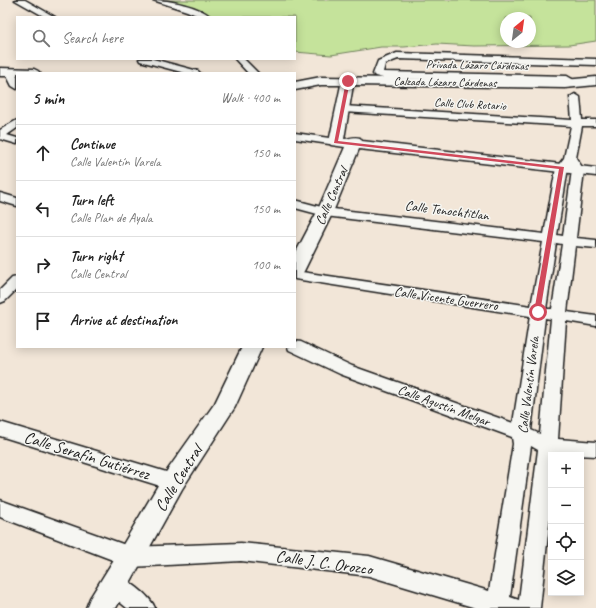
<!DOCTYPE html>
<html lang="en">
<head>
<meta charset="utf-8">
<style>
	:root { --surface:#fff; --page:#f6f6f6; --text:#222; --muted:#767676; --line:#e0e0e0 }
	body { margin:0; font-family:Caveat,sans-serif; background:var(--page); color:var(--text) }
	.controls { position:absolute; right:12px; bottom:12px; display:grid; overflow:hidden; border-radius:0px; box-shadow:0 2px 10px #0003 }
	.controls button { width:36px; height:36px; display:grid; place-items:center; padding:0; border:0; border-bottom:1px solid var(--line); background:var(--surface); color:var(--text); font:20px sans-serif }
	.compass { position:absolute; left:500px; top:12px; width:36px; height:36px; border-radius:50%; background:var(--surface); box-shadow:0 2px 10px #0003; rotate:29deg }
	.stop { position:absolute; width:12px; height:12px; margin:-9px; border:3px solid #d1495b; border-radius:50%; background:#fff }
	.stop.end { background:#d1495b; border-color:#fff; box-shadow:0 1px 4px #0008 }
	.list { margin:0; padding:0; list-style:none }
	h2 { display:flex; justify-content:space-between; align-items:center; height:52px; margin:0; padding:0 16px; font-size:17px }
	h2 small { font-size:13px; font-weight:400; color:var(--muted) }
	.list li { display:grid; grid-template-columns:26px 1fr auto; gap:12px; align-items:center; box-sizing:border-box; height:56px; padding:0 16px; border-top:1px solid var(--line) }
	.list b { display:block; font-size:15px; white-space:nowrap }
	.list p { margin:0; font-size:13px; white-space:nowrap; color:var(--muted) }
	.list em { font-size:13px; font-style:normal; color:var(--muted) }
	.icon { flex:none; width:22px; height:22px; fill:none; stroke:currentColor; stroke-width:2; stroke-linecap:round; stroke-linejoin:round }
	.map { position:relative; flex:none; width:596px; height:608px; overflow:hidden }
	.search { position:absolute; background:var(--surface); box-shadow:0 2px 10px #0003; left:16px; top:16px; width:280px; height:44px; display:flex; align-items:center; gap:10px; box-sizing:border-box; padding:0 14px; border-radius:0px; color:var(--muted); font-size:15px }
	.panel { position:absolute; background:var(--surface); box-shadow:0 2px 10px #0003; left:16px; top:72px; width:280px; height:276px; border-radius:0px }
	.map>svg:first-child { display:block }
	.green { fill:#c5e39b; stroke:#70805c; fill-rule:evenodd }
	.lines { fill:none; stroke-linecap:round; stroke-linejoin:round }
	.minor-casing { stroke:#1c1c1c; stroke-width:3 }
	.tertiary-casing { stroke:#1c1c1c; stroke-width:3 }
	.minor { fill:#f6f6f2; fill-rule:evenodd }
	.tertiary { fill:#f6f6f2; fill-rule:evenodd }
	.route { fill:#d1495b }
	.labels { text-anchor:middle; stroke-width:3; stroke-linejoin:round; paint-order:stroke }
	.far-street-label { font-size:12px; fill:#1c1c1c; stroke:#f6f6f2 }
	.street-label { font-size:14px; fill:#1c1c1c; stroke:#f6f6f2 }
	.near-street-label { font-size:17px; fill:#1c1c1c; stroke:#f6f6f2 }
</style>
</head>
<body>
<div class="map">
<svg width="596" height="608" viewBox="0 0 596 608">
	<rect width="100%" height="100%" fill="#f2e6d8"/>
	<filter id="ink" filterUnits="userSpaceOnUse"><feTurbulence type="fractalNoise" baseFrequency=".025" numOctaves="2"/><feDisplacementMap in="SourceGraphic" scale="8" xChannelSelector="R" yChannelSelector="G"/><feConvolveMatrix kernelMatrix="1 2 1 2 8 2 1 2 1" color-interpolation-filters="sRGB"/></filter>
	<g filter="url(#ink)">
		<!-- green -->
		<path class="green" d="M 154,0 L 596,0 L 596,41 L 569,45 L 474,46 L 437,44 L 404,47 L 381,47 L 331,55 L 295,52 L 295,17 L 206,17 ZM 506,18 L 530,18 L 530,42 L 506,42 Z"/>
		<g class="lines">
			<!-- minor casing -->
			<g class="minor-casing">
				<path id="minor" d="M 15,0 L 25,0 L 55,17 L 45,17 Z
					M 153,0 C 169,0 199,6 211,17 L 201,17 L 187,11 Z
					M 397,53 L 596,59 L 596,65 L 398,59 L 385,64 L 383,72 L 567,76 L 579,83 L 574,86 L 565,82 L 383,78 L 375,76 L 373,74 L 378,61 Z
					M 139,59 L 153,59 L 198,71 L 200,73 L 185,73 L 140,61 Z
					M 235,59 L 244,59 L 258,73 L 248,73 Z
					M 10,69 L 13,70 L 17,77 L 17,89 L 12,86 L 5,72 Z
					M 575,94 L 580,97 L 582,120 L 596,120 L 596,126 L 582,126 L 576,158 L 584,170 L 576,238 L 596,240 L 596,248 L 575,246 L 567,312 L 596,316 L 596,326 L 566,321 L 558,439 L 596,442 L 596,456 L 556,454 L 551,455 L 551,506 L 540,608 L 476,608 L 369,576 L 241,561 L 131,567 L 0,517 L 0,500 L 131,547 L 241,543 L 369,556 L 489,591 L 513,444 L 512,437 L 340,374 L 289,350 L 288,347 L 295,347 L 295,341 L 301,342 L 352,366 L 513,423 L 530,316 L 295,279 L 295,271 L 531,306 L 543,242 L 325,216 L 295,208 L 295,200 L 325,208 L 544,234 L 556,168 L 564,158 L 571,126 L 343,112 L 338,109 L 343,106 L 572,120 L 570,97 ZM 570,166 L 572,170 L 563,236 L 557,235 L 568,168 ZM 556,243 L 562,244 L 552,309 L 546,309 ZM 545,318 L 551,319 L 540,434 L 531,430 ZM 531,446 L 538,450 L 519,600 L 510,597 Z
					M 17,120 L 17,128 L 7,135 L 17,138 L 17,144 L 0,139 L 0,130 Z
					M 295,133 L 336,139 L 341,142 L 336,145 L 295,139 Z
					M 0,193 L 17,198 L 17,206 L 0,201 Z
					M 17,277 L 17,289 L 5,301 L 0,303 L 0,290 L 12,278 Z
					M 0,422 L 173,474 L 180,476 L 183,482 L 180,488 L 173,490 L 0,436 Z
					M 114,574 C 127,579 150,595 155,608 L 127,608 L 106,591 L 103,584 L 106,577 Z"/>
			</g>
			<!-- tertiary casing -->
			<g class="tertiary-casing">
				<path id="tertiary" d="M 0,68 L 34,69 L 38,71 L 40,73 L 17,73 L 17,76 L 0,76 Z
					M 321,77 L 565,80 L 596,77 L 596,85 L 565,88 L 353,85 L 344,139 C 350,139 353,136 360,138 L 362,141 L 596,168 L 596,176 L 359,149 L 333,212 L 304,271 L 301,275 L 295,276 L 295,254 L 317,212 L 345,147 L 331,145 L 329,142 L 341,85 L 321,85 L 295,90 L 295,82 Z
					M 242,347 L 262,347 L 235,407 L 182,489 L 116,608 L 86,608 L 90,598 L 121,548 L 164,475 L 215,403 Z"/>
			</g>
			<!-- minor -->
			<use href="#minor" class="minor"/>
			<!-- tertiary -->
			<use href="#tertiary" class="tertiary"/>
		</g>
	</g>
	<!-- route -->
	<path class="route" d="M 348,79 L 350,81 L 338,141 L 564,167 L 540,313 L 534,312 L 559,169 L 334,143 L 346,81 Z"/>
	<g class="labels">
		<!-- far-street labels -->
		<g class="far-street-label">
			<text transform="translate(477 65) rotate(1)" y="4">Privada Lázaro Cárdenas</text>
			<text transform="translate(445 82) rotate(1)" y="4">Calzada Lázaro Cárdenas</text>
			<text transform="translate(470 104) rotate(3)" y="4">Calle Club Rotario</text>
		</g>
		<!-- street labels -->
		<g class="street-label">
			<text transform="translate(331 196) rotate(-66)" y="5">Calle Central</text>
			<text transform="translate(447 210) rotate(7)" y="5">Calle Tenochtitlan</text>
			<text transform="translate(446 298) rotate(8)" y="5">Calle Vicente Guerrero</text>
			<text transform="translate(528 385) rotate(-83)" y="5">Calle Valentín Varela</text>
			<text transform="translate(444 405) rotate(20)" y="5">Calle Agustín Melgar</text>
		</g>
		<!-- near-street labels -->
		<g class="near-street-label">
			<text transform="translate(87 455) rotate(17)" y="6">Calle Serafín Gutiérrez</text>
			<text transform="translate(178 478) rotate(-58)" y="6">Calle Central</text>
			<text transform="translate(324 562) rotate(8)" y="6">Calle J. C. Orozco</text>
		</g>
	</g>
</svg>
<div class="controls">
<button>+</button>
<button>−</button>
<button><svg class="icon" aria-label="locate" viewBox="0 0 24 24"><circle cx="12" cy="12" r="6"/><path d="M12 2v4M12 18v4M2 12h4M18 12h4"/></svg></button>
<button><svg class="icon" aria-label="layers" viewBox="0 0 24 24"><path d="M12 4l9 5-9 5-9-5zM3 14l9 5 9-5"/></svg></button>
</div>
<svg class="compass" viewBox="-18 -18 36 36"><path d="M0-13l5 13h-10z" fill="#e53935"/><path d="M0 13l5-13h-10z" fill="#767676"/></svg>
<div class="stop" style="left:538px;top:312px"></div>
<div class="stop end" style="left:348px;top:81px"></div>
<div class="search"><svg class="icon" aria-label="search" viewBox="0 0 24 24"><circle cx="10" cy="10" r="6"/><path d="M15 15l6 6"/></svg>Search here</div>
<section class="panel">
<h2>5 min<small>Walk · 400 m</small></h2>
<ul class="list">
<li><svg class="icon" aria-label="ahead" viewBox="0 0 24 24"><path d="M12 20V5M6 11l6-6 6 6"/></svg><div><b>Continue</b><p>Calle Valentín Varela</p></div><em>150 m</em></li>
<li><svg class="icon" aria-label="left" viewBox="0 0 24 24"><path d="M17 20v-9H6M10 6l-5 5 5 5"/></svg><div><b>Turn left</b><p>Calle Plan de Ayala</p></div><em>150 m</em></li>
<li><svg class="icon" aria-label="right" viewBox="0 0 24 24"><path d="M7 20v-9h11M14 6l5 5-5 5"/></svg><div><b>Turn right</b><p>Calle Central</p></div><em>100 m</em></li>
<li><svg class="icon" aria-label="arrive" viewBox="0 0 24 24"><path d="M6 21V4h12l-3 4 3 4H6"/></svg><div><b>Arrive at destination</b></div></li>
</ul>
</section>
</div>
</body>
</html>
